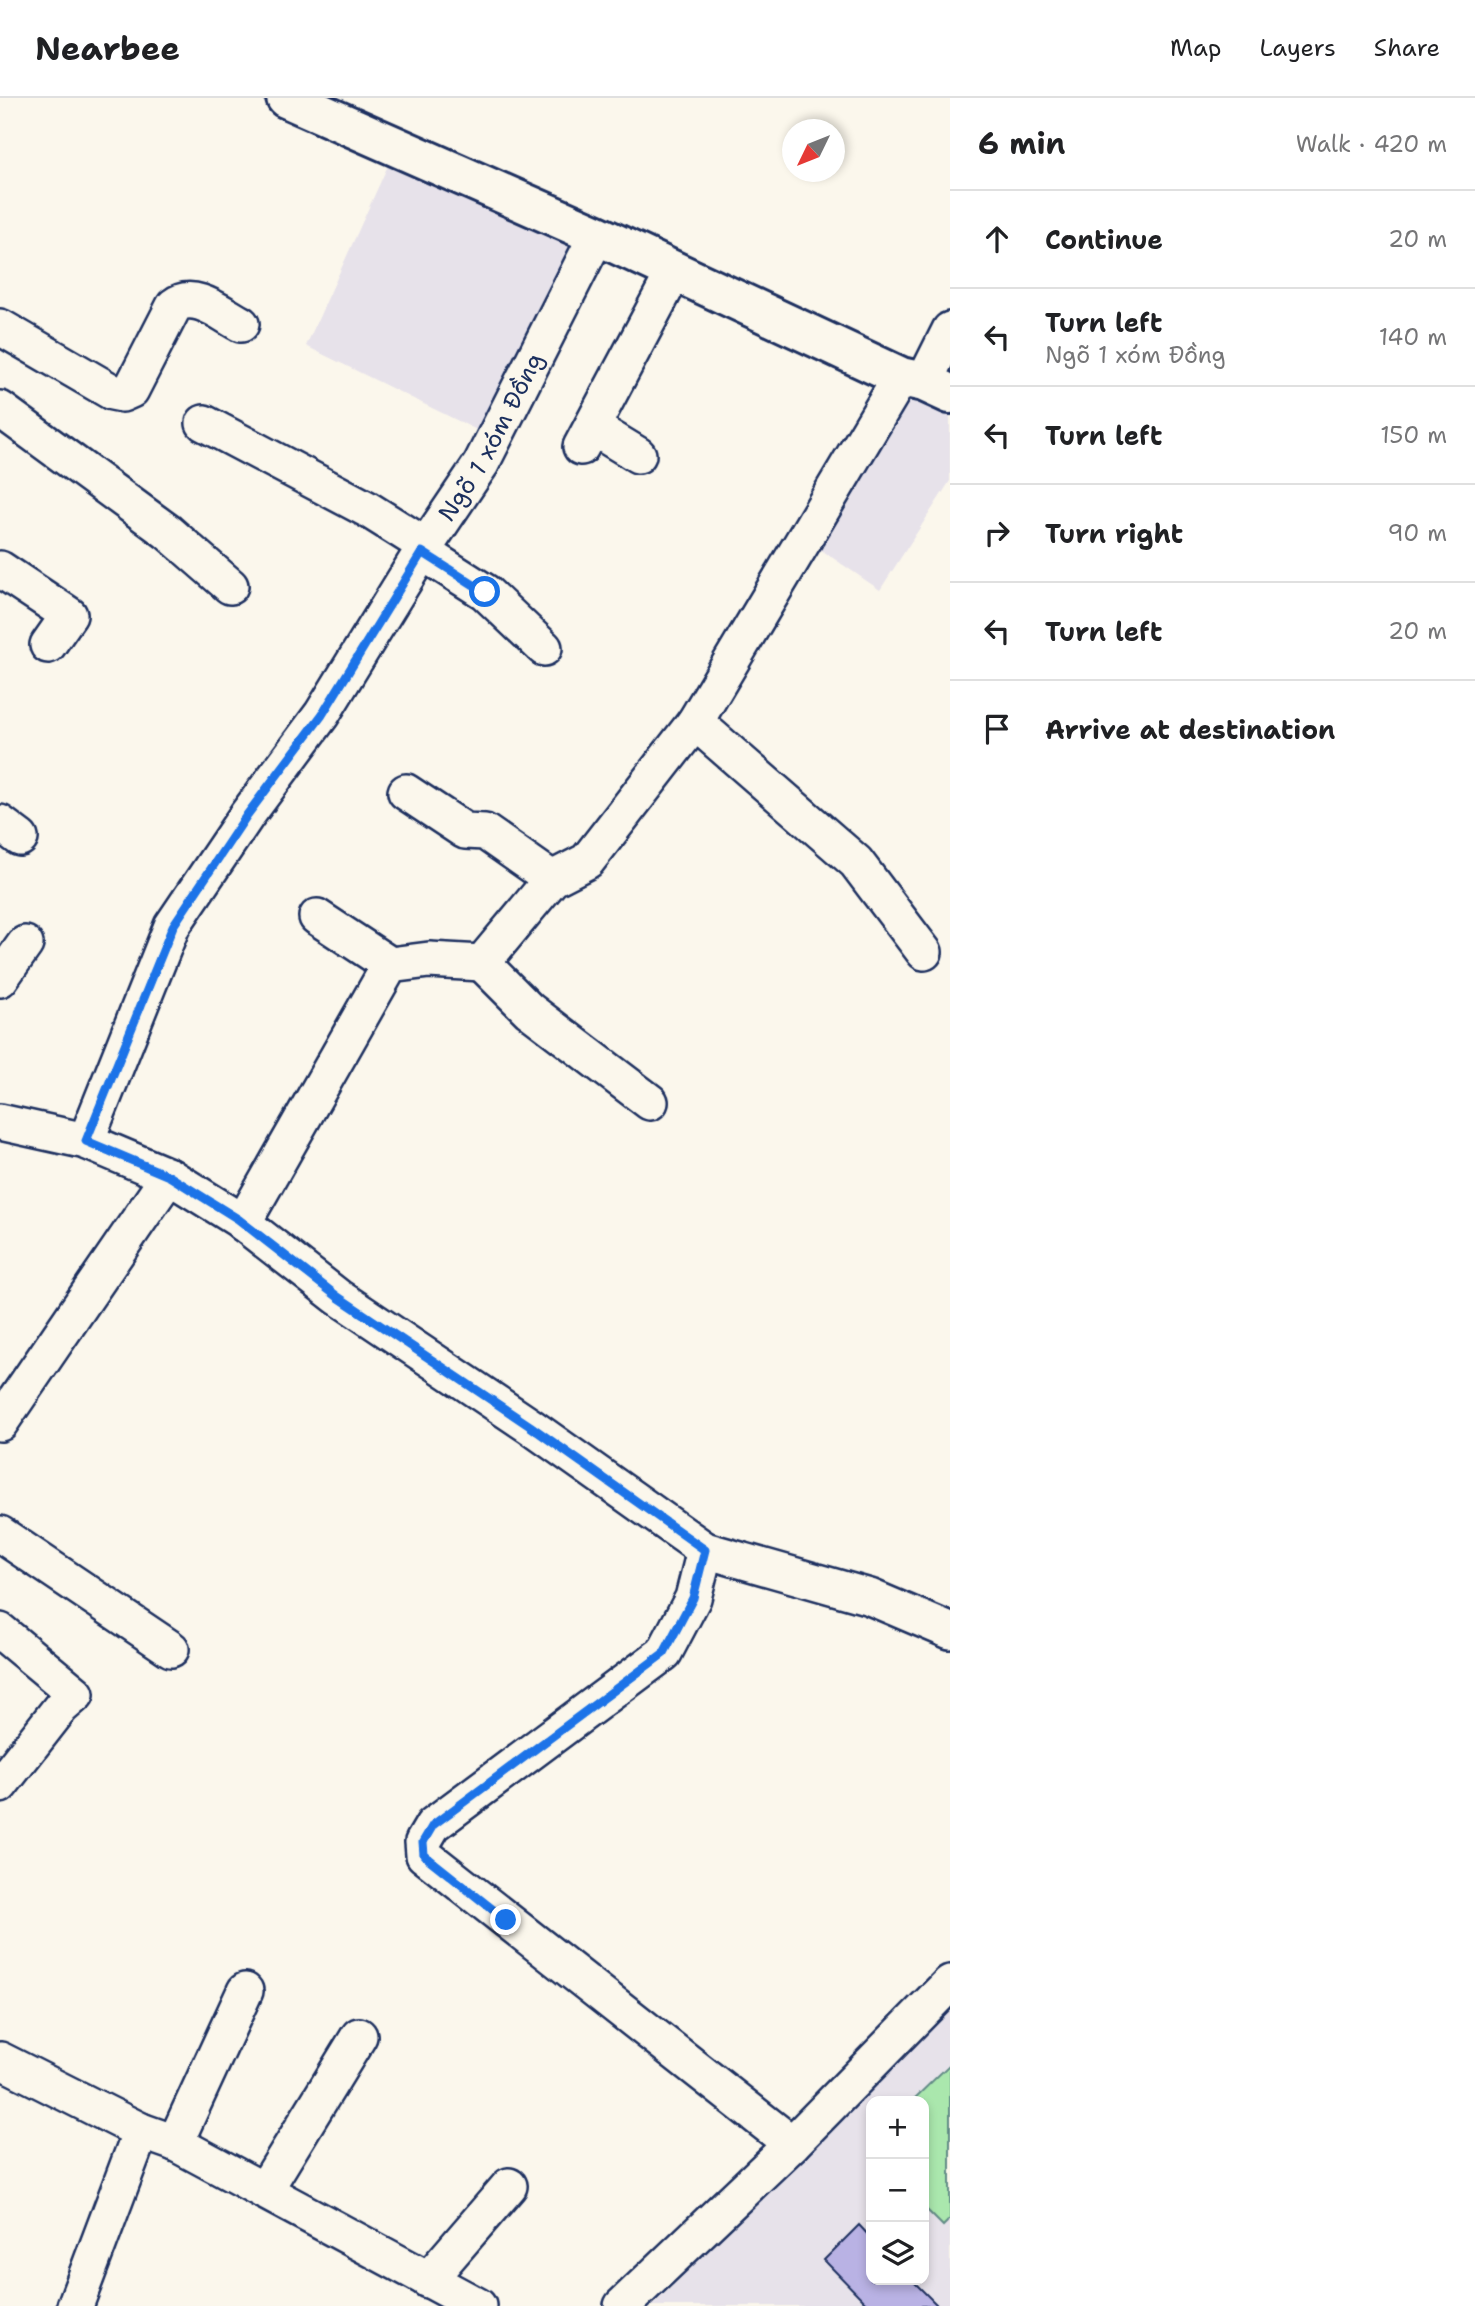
<!DOCTYPE html>
<html lang="en">
<head>
<meta charset="utf-8">
<style>
	:root { --surface:#fff; --page:#f2f2f2; --text:#202124; --muted:#757577; --line:#e0e0e0 }
	body { margin:0; font-family:"Shantell Sans",sans-serif; background:var(--page); color:var(--text) }
	.controls { position:absolute; right:21px; bottom:21px; display:grid; overflow:hidden; border-radius:14px; box-shadow:0 4px 10px #0003 }
	.controls button { width:63px; height:63px; display:grid; place-items:center; padding:0; border:0; border-bottom:2px solid var(--line); background:var(--surface); color:var(--text); font:35px sans-serif }
	.compass { position:absolute; left:782px; top:21px; width:63px; height:63px; border-radius:50%; background:var(--surface); box-shadow:0 4px 10px #0003; rotate:227deg }
	.stop { position:absolute; width:21px; height:21px; margin:-16px; border:5px solid #1a73e8; border-radius:50%; background:#fff }
	.stop.end { background:#1a73e8; border-color:#fff; box-shadow:0 2px 7px #0008 }
	.list { margin:0; padding:0; list-style:none }
	h2 { display:flex; justify-content:space-between; align-items:center; height:91px; margin:0; padding:0 28px; font-size:30px }
	h2 small { font-size:23px; font-weight:400; color:var(--muted) }
	.list li { display:grid; grid-template-columns:46px 1fr auto; gap:21px; align-items:center; box-sizing:border-box; height:98px; padding:0 28px; border-top:2px solid var(--line) }
	.list b { display:block; font-size:26px; white-space:nowrap }
	.list p { margin:0; font-size:23px; white-space:nowrap; color:var(--muted) }
	.list em { font-size:23px; font-style:normal; color:var(--muted) }
	.icon { flex:none; width:38px; height:38px; fill:none; stroke:currentColor; stroke-width:2; stroke-linecap:round; stroke-linejoin:round }
	.map { position:relative; flex:none; width:950px; height:2208px; overflow:hidden }
	header { display:flex; align-items:center; gap:42px; box-sizing:border-box; height:98px; padding:0 35px; background:var(--surface); border-bottom:2px solid var(--line) }
	header strong { font-size:33px }
	nav { display:flex; gap:38px; margin-inline-start:auto; font-size:24px }
	main { display:flex }
	aside { flex:1; background:var(--surface) }
	.map>svg:first-child { display:block }
	.built { fill:#e7e2ea; fill-rule:evenodd }
	.green { fill:#aae7ad; stroke:#628b86; stroke-width:2 }
	.building { fill:#b9b2e4; stroke:#1b2f5e; stroke-width:2 }
	.lines { fill:none; stroke-linecap:round; stroke-linejoin:round }
	.street-casing { stroke:#1b2f5e; stroke-width:40 }
	.secondary-casing { stroke:#1b2f5e; stroke-width:44 }
	.street { stroke:#fbf7ec; stroke-width:35 }
	.secondary { stroke:#fbf7ec; stroke-width:38 }
	.route { stroke:#1a73e8; stroke-width:9 }
	.labels { text-anchor:middle; stroke-width:6; stroke-linejoin:round; paint-order:stroke }
	.street-label { font-size:24px; fill:#1b2f5e; stroke:#fbf7ec }
</style>
</head>
<body>
<header>
<strong>Nearbee</strong>
<nav><a>Map</a><a>Layers</a><a>Share</a></nav>
</header>
<main>
<div class="map">
<svg width="950" height="2208" viewBox="0 0 950 2208">
	<rect width="100%" height="100%" fill="#fbf7ec"/>
	<filter id="ink" filterUnits="userSpaceOnUse"><feTurbulence type="fractalNoise" baseFrequency=".0143" numOctaves="2"/><feDisplacementMap in="SourceGraphic" scale="14" xChannelSelector="R" yChannelSelector="G"/><feConvolveMatrix kernelMatrix="1 2 1 2 8 2 1 2 1" color-interpolation-filters="sRGB"/></filter>
	<g filter="url(#ink)">
		<!-- built -->
		<path class="built" d="M 405,30 L 604,122 L 495,341 L 306,248 Z
			M 908,258 L 950,276 L 950,383 L 880,492 L 808,443 L 901,279 Z
			M 950,1913 L 950,2208 L 652,2208 L 756,2105 ZM 871,2003 L 924,2003 L 924,2182 L 871,2182 Z"/>
		<!-- green -->
		<path class="green" d="M 950,1966 L 950,2121 L 943,2128 L 924,2109 L 924,2003 L 912,2003 Z"/>
		<!-- building -->
		<path class="building" d="M 859,2127 L 871,2140 L 871,2182 L 912,2182 L 938,2208 L 869,2208 L 824,2162 Z"/>
		<g class="lines">
			<!-- street casing -->
			<g class="street-casing">
				<g id="street">
					<path d="M 0,229 L 112,294 L 122,296 L 131,292 L 174,208 C 194,192 222,216 241,226"/>
					<path d="M 924,284 L 950,232"/>
					<path d="M 0,311 L 168,434 L 230,488"/>
					<path d="M 204,325 L 367,411 L 426,448"/>
					<path d="M 592,329 L 638,357"/>
					<path d="M 581,349 L 674,174"/>
					<path d="M 422,454 L 485,494 L 544,550"/>
					<path d="M 0,471 L 69,517 L 48,547"/>
					<path d="M 695,624 L 901,279"/>
					<path d="M 406,694 L 465,733 L 485,734 L 552,781"/>
					<path d="M 0,725 L 20,740"/>
					<path d="M 317,819 L 390,867"/>
					<path d="M 482,865 L 529,912 L 650,1004"/>
					<path d="M 0,881 L 25,846"/>
					<path d="M 0,1024 L 86,1043 L 169,1078 L 238,1121 L 338,1199 L 530,1328 L 705,1452 L 870,1499 L 950,1533"/>
					<path id="s1" d="M 86,1043 L 172,828 L 247,717 L 322,616 L 423,452 L 481,366 L 597,137"/>
					<path d="M 243,1125 L 390,867 L 429,862 L 482,865 L 552,781 L 587,763 L 695,624 L 856,764 L 924,854"/>
					<path d="M 0,1325 L 169,1078"/>
					<path d="M 0,1436 L 171,1551"/>
					<path d="M 705,1452 L 693,1500 L 664,1555 L 433,1727 L 423,1744 L 424,1757 L 792,2046"/>
					<path d="M 0,1533 L 76,1596 L 61,1609 L 0,1687"/>
					<path d="M 0,1962 L 141,2033 L 175,2045 L 478,2208"/>
					<path d="M 175,2045 L 245,1893"/>
					<path d="M 264,2093 L 359,1938"/>
					<path d="M 428,2182 L 509,2088"/>
					<path d="M 75,2208 L 141,2033"/>
					<path d="M 622,2208 L 792,2046 L 950,1885"/>
				</g>
			</g>
			<!-- secondary casing -->
			<g class="secondary-casing">
				<path id="secondary" d="M 286,0 L 597,137 L 901,279 L 924,284 L 950,296"/>
			</g>
			<!-- street -->
			<use href="#street" class="street"/>
			<!-- secondary -->
			<use href="#secondary" class="secondary"/>
		</g>
	</g>
	<g class="lines" filter="url(#ink)">
		<!-- route -->
		<path class="route" d="M 485,494 L 422,454 L 322,617 L 247,717 L 173,828 L 86,1043 L 169,1078 L 238,1121 L 338,1199 L 530,1328 L 705,1452 L 693,1500 L 664,1555 L 433,1727 L 423,1744 L 424,1757 L 506,1822"/>
	</g>
	<g class="labels">
		<!-- street labels -->
		<g class="street-label">
			<text dy="8" stroke="none"><textPath href="#s1" startOffset="816">Ngõ 1 xóm Đồng</textPath></text>
		</g>
	</g>
</svg>
<div class="controls">
<button>+</button>
<button>−</button>
<button><svg class="icon" aria-label="layers" viewBox="0 0 24 24"><path d="M12 4l9 5-9 5-9-5zM3 14l9 5 9-5"/></svg></button>
</div>
<svg class="compass" viewBox="-18 -18 36 36"><path d="M0-13l5 13h-10z" fill="#e53935"/><path d="M0 13l5-13h-10z" fill="#757577"/></svg>
<div class="stop" style="left:485px;top:494px"></div>
<div class="stop end" style="left:506px;top:1822px"></div>
</div>
<aside>
<h2>6 min<small>Walk · 420 m</small></h2>
<ul class="list">
<li><svg class="icon" aria-label="ahead" viewBox="0 0 24 24"><path d="M12 20V5M6 11l6-6 6 6"/></svg><div><b>Continue</b></div><em>20 m</em></li>
<li><svg class="icon" aria-label="left" viewBox="0 0 24 24"><path d="M17 20v-9H6M10 6l-5 5 5 5"/></svg><div><b>Turn left</b><p>Ngõ 1 xóm Đồng</p></div><em>140 m</em></li>
<li><svg class="icon" aria-label="left" viewBox="0 0 24 24"><path d="M17 20v-9H6M10 6l-5 5 5 5"/></svg><div><b>Turn left</b></div><em>150 m</em></li>
<li><svg class="icon" aria-label="right" viewBox="0 0 24 24"><path d="M7 20v-9h11M14 6l5 5-5 5"/></svg><div><b>Turn right</b></div><em>90 m</em></li>
<li><svg class="icon" aria-label="left" viewBox="0 0 24 24"><path d="M17 20v-9H6M10 6l-5 5 5 5"/></svg><div><b>Turn left</b></div><em>20 m</em></li>
<li><svg class="icon" aria-label="arrive" viewBox="0 0 24 24"><path d="M6 21V4h12l-3 4 3 4H6"/></svg><div><b>Arrive at destination</b></div></li>
</ul>
</aside>
</main>
</body>
</html>
